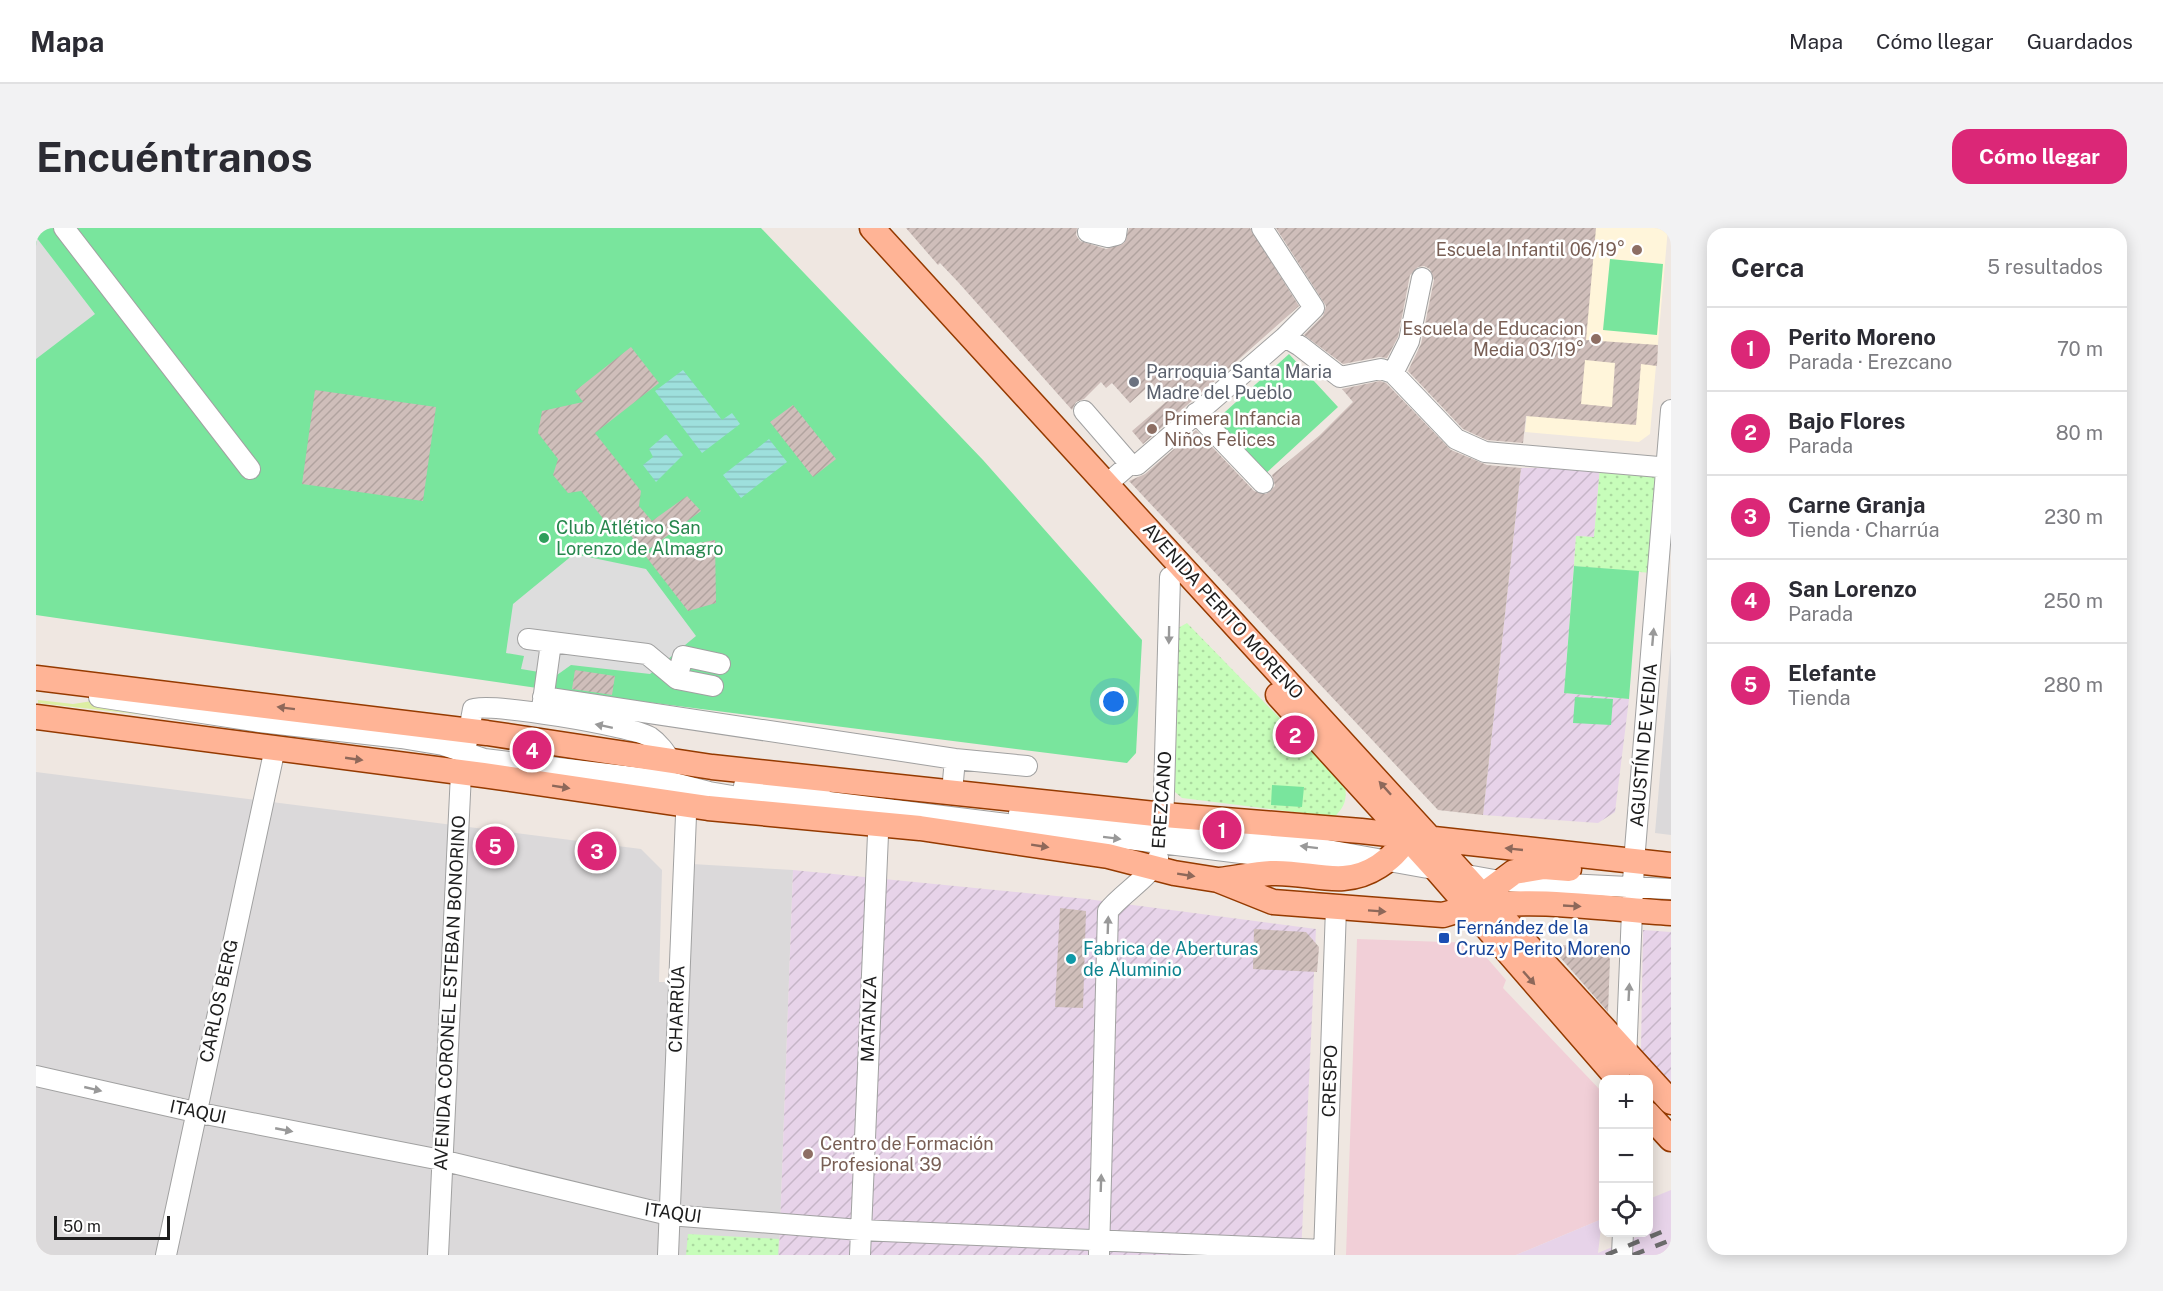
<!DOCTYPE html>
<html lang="es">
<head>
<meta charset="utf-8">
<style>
	:root { --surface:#fff; --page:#f2f2f3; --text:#2b2b33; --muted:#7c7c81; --line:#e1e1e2; --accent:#db2777 }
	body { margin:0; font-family:"Public Sans",sans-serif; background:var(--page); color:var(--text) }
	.controls { position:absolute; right:18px; bottom:18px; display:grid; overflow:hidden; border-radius:12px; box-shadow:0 3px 15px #0003 }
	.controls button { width:54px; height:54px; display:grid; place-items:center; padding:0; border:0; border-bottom:2px solid var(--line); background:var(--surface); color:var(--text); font:30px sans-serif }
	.scale { position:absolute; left:18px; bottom:15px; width:116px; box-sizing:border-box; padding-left:6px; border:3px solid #1d1d1d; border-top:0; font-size:16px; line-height:21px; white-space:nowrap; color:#1d1d1d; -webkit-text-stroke:4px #fff; paint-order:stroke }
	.you { position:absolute; left:1078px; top:474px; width:21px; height:21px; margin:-15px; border:4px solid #fff; border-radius:50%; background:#1a73e8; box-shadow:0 0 0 9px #1a73e833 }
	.badge { display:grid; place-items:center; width:39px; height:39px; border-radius:50%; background:var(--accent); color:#fff; font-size:20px; font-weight:700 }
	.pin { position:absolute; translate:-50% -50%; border:3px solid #fff; box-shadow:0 2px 6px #0006 }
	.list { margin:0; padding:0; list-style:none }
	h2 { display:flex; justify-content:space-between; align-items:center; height:78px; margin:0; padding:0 24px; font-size:26px }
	h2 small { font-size:20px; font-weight:400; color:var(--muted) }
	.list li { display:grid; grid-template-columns:39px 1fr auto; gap:18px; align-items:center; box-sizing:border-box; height:84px; padding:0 24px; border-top:2px solid var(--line) }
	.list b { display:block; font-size:22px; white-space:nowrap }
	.list p { margin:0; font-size:20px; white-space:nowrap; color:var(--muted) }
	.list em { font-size:20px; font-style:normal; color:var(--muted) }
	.icon { flex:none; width:33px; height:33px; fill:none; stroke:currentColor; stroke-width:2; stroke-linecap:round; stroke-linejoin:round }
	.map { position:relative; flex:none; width:1635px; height:1027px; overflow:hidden; border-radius:18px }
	header { display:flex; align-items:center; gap:36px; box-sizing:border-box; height:84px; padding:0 30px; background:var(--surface); border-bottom:2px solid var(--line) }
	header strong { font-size:28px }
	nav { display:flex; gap:33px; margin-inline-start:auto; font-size:21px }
	.intro { display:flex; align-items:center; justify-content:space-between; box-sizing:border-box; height:144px; padding:0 36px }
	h1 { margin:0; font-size:42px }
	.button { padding:15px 27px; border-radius:18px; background:var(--accent); color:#fff; font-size:21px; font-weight:700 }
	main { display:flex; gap:36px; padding:0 36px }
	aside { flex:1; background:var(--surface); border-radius:18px; box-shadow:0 3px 15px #0003 }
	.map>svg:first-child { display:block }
	.residential { fill:#dbd9da }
	.commercial { fill:#f1cfd7 }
	.industrial { fill:url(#industrial-furrows) }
	.education { fill:#fff5da }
	.railway { fill:#e7d3e9 }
	.grass { fill:#dceea3 }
	.park { fill:url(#park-dots) }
	.pitch { fill:#79e59d }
	.parking { fill:#ddd }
	.water { fill:url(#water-rules) }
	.building { fill:url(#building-hatch); fill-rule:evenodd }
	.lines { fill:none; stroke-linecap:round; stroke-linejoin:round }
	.minor-casing { stroke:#a1a1a1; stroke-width:22 }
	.major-casing { stroke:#953a00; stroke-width:27 }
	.minor { stroke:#fff; stroke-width:20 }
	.major { stroke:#ffb496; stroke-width:24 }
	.rail { stroke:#6b6b6b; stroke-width:4.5; stroke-dasharray:12 12; stroke-linecap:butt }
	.oneway { fill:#999 }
	.oneway2 { fill:#8e685a }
	.education-dot { fill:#8d6e63; stroke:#fff; stroke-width:2 }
	.worship-dot { fill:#6b7280; stroke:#fff; stroke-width:2 }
	.leisure-dot { fill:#2e9e5b; stroke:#fff; stroke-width:2 }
	.transit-dot { fill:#1a4fb4; stroke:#fff; stroke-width:2 }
	.culture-dot { fill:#0f9aa8; stroke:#fff; stroke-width:2 }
	.labels { text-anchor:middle; stroke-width:5; stroke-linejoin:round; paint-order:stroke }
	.education-label { font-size:18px; fill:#785e54; stroke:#fff; text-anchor:end }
	.worship-label { font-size:18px; fill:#5b616d; stroke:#fff; text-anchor:start }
	.leisure-label { font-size:18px; fill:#27864d; stroke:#fff; text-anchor:start }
	.street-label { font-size:18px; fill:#1d1d1d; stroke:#fff }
	.transit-label { font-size:18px; fill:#164399; stroke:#fff; text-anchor:start }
	.culture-label { font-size:18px; fill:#0d838f; stroke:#fff; text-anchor:start }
</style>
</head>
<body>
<header>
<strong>Mapa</strong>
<nav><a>Mapa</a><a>Cómo llegar</a><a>Guardados</a></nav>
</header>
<div class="intro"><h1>Encuéntranos</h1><a class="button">Cómo llegar</a></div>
<main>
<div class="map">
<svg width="1635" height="1027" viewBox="0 0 1635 1027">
	<defs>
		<pattern id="industrial-furrows" width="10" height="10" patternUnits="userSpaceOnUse" patternTransform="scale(1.5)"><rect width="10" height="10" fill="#e7d3e9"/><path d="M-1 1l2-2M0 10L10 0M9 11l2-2" fill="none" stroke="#c6b5c7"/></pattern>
		<pattern id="park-dots" width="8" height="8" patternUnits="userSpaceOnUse" patternTransform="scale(1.5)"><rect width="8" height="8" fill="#c7fdba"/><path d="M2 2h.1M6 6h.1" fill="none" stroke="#aad89f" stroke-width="1.8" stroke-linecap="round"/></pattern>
		<pattern id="water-rules" width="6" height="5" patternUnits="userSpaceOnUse" patternTransform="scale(1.5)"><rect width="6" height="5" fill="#9ee0dd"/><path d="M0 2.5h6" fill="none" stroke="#88c0bd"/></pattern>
		<pattern id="building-hatch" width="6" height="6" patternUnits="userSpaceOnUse" patternTransform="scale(1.5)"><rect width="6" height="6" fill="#cfbeba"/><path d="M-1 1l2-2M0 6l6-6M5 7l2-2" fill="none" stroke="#b1a39f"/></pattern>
	</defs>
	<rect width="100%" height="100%" fill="#efe7e1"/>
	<!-- residential -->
	<path class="residential" d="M 1635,419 L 1635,607 L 1619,605 Z
		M 0,544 L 605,621 L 626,642 L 623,754 L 652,754 L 656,636 L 757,642 L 743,1027 L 0,1027 Z"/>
	<!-- commercial -->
	<path class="commercial" d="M 1321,711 L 1438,715 L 1470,752 L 1467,760 L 1567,865 L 1566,991 L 1480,1027 L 1310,1027 Z"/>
	<!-- industrial -->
	<path class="industrial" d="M 1564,239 L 1558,309 L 1540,308 L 1528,465 L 1593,471 L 1579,584 L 1562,595 L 1447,587 L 1485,240 Z
		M 757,642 L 1051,671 L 1280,701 L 1265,1027 L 743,1027 Z
		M 1607,702 L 1635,704 L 1635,855 L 1605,822 Z"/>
	<!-- education -->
	<path class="education" d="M 1511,0 L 1632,0 L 1614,206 L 1603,214 L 1489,204 Z"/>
	<!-- railway -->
	<path class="railway" d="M 1635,962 L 1635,1027 L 1480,1027 L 1566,991 L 1562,1025 L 1612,1004 L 1613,971 Z"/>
	<!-- grass -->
	<path class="grass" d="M 2,472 L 37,476 L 63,472 L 154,492 L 2,475 Z"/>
	<!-- park -->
	<path class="park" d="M 1564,239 L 1625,245 L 1615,345 L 1538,338 L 1540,308 L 1558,309 Z
		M 1151,395 L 1309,557 C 1311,571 1309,579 1298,589 L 1146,570 L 1139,564 L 1141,405 L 1142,400 Z
		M 652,1006 L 743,1011 L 742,1027 L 650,1027 Z"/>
	<!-- pitch -->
	<path class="pitch" d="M 0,0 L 725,0 L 947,232 L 1106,412 L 1100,525 L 1091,535 L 508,461 L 0,387 Z
		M 1574,31 L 1627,36 L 1621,107 L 1567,102 Z
		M 1253,126 L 1302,179 L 1228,247 L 1179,193 Z
		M 1538,338 L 1603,343 L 1593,471 L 1528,465 Z
		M 1539,469 L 1577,471 L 1575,497 L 1537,495 Z
		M 1236,557 L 1268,559 L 1266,579 L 1235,577 Z"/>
	<!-- parking -->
	<path class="parking" d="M 0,9 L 59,86 L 0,131 Z
		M 538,326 L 610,341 L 660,408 L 614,446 L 535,437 L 521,447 L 485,441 L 488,428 L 470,425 L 477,376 Z"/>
	<!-- water -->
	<path class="water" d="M 647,142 L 686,192 L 696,185 L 704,196 L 666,225 L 619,163 Z
		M 630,206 L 647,227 L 620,254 L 607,237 L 617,229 L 613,221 Z
		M 733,211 L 751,234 L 705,270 L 687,247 Z"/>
	<!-- building -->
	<path class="building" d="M 870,0 L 1041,0 L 1040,7 L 1044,13 L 1070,21 L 1088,15 L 1093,0 L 1214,0 L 1263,78 L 1107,216 L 1096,203 L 1131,173 L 1116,155 L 1094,175 L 1076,155 L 1070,160 L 1065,154 L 1048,171 L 1040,174 L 1036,182 L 922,54 L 904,35 L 902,37 Z
		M 1240,0 L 1560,0 L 1550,112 L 1622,117 L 1621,138 L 1605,136 L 1600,197 L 1490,188 L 1487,215 L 1451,212 L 1427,201 L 1372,143 L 1385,116 L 1398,52 L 1394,41 L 1388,38 L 1382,39 L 1374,47 L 1362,109 L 1351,130 L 1343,129 L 1307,136 L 1268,107 L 1287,88 L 1290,78 ZM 1549,132 L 1579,135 L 1576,179 L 1545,176 Z
		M 595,119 L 623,155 L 559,205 L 605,263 L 603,278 L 616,293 L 651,268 L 665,283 L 608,325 L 583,292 L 569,293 L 545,263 L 532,265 L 517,247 L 522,231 L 502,205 L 506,183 L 547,174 L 539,163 Z
		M 1344,153 L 1350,155 L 1415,222 L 1451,237 L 1485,240 L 1447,587 L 1402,582 L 1093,253 L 1109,246 L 1160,202 L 1218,263 L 1230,266 L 1239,258 L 1236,247 L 1284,207 L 1317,174 L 1306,161 Z
		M 279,162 L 400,179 L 387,273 L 266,256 Z
		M 757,177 L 800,231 L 777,249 L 734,194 Z
		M 679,312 L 680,375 L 652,383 L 608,326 Z
		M 539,442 L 579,448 L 576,467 L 536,461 Z
		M 1024,680 L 1050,683 L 1047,780 L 1019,779 Z
		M 1218,701 L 1270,704 L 1283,719 L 1281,744 L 1217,741 Z
		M 1524,717 L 1564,719 L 1574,731 L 1572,784 L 1523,728 Z"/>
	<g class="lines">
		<!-- minor casing -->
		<g class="minor-casing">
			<path id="minor" d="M 28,0 L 214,241
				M 1052,4 L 1072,9 L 1080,7 L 1081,0
				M 1249,109 L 1264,118 L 1304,149 L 1345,141 L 1357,145
				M 1357,145 L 1420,211 L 1449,224 L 1635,240
				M 1357,145 L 1373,113 L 1386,50
				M 1048,183 L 1094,236
				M 1160,185 L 1227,255
				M 1071,256 L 1094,236 L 1101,237 L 1249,109 L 1278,80 L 1226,0
				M 492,411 L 611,426 L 641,451 L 677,458
				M 641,451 L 647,428 L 684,436
				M 63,469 L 224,494 L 365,510 L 407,517 L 448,531 L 630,553 L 673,564 L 737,575 L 793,574 L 1310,638 L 1334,634
				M 507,469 L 919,531 L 991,538
				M 506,480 L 515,415
				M 708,558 L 784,562
				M 916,564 L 919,531
				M 983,585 L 1127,601 L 1143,606 L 1275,619 L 1464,653 L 1635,661
				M 1127,601 L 1134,349
				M 1590,832 L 1598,634 L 1635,182
				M 0,848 L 159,884 L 405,932 L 633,987 L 824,1002 L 1288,1022
				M 1063,1026 L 1072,683 C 1085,666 1116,648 1122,630
				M 130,1027 L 239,520
				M 402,1027 L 425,545 L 437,481 C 446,473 600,499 614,509 C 623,515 629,524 635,533
				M 632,1027 L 651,563
				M 824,1027 L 843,583
				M 1288,1027 L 1300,680
				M 1586,1027 L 1587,1004"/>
		</g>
		<!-- major casing -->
		<g class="major-casing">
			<path id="major" d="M 836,0 L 1635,874
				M 0,450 L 451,505 L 676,539 L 1128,587 L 1325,603 L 1635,637
				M 1242,467 L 1400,641 L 1583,852
				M 0,489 L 447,547 L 672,580 L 884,600 L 1072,628 L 1138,645 L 1182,652 L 1237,674 L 1407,687 C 1476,664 1564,681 1635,685
				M 1184,652 C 1201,650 1218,646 1235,645 C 1275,643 1306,662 1343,638 C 1357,629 1369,615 1376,600
				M 1435,676 L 1478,644 L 1508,639 L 1533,641
				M 1612,886 L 1635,911"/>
		</g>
		<!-- minor -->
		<use href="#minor" class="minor"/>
		<!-- major -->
		<use href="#major" class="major"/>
		<!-- rail -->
		<path class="rail" d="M 1570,1027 L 1635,1000
			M 1597,1027 L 1635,1012"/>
	</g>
	<!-- one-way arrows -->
	<defs><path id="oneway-solid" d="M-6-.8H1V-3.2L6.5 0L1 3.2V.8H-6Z" transform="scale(1.5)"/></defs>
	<g class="oneway">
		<use href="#oneway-solid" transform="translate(1133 407) rotate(91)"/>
		<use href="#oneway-solid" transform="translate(1617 409) rotate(-85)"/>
		<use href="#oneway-solid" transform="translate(568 498) rotate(-168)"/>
		<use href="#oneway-solid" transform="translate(1076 610) rotate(7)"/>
		<use href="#oneway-solid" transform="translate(1273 619) rotate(-173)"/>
		<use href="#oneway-solid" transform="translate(1072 697) rotate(-88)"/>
		<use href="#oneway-solid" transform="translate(1593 764) rotate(-87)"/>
		<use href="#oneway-solid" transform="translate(57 861) rotate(13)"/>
		<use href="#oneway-solid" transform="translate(248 902) rotate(11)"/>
		<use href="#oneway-solid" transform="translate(1065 955) rotate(-88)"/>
	</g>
	<g class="oneway2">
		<use href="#oneway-solid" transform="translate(250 480) rotate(-173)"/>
		<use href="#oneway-solid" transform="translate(318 531) rotate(8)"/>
		<use href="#oneway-solid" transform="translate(525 559) rotate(9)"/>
		<use href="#oneway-solid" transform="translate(1349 560) rotate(-132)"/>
		<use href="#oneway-solid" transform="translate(1004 618) rotate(9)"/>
		<use href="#oneway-solid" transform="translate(1478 621) rotate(-174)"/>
		<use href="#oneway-solid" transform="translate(1150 647) rotate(9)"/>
		<use href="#oneway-solid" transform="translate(1536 678) rotate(3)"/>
		<use href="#oneway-solid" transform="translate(1341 683) rotate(4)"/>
		<use href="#oneway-solid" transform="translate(1493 750) rotate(49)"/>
	</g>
	<!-- markers -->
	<g class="education-dot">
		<circle cx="1601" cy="22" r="6"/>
		<circle cx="1560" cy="111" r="6"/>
		<circle cx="1116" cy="201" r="6"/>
		<circle cx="772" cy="926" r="6"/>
	</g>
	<circle class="worship-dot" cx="1098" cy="154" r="6"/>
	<circle class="leisure-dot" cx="508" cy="310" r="6"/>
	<rect class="transit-dot" x="1402" y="704" width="12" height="12" rx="3"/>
	<circle class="culture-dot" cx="1035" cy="731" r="6"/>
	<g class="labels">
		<!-- education labels -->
		<g class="education-label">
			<text x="1589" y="28">Escuela Infantil 06/19°</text>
			<text x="1548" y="107">Escuela de Educacion<tspan x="1548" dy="21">Media 03/19°</tspan></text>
			<text x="1128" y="197" text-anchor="start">Primera Infancia<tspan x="1128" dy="21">Niños Felices</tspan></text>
			<text x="784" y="922" text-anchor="start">Centro de Formación<tspan x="784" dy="21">Profesional 39</tspan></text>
		</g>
		<!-- worship labels -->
		<g class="worship-label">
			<text x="1110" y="150">Parroquia Santa Maria<tspan x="1110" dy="21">Madre del Pueblo</tspan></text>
		</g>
		<!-- leisure labels -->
		<g class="leisure-label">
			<text x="520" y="306">Club Atlético San<tspan x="520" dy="21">Lorenzo de Almagro</tspan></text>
		</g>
		<!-- street labels -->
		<g class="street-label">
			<text transform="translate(1187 383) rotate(48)" y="6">AVENIDA PERITO MORENO</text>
			<text transform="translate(1608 517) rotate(-85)" y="6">AGUSTÍN DE VEDIA</text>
			<text transform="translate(1126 572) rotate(-86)" y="6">EREZCANO</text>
			<text transform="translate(414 765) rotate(-87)" y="6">AVENIDA CORONEL ESTEBAN BONORINO</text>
			<text transform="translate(183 773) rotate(-78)" y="6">CARLOS BERG</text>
			<text transform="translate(641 781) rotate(-88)" y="6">CHARRÚA</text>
			<text transform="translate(833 791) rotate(-88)" y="6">MATANZA</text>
			<text transform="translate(1294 853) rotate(-88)" y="6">CRESPO</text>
			<text transform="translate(162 884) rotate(12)" y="6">ITAQUI</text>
			<text transform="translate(637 985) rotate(8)" y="6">ITAQUI</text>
		</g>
		<!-- transit labels -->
		<g class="transit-label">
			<text x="1420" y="706">Fernández de la<tspan x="1420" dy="21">Cruz y Perito Moreno</tspan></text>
		</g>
		<!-- culture labels -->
		<g class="culture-label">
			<text x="1047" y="727">Fabrica de Aberturas<tspan x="1047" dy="21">de Aluminio</tspan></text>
		</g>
	</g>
</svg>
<div class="controls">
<button>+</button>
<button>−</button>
<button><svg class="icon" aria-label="locate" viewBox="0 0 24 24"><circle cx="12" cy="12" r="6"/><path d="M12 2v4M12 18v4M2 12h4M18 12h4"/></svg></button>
</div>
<div class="scale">50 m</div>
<div class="you"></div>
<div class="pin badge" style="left:1186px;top:602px">1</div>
<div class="pin badge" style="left:1259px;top:507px">2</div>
<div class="pin badge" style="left:561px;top:623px">3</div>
<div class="pin badge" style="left:496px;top:522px">4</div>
<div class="pin badge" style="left:459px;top:618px">5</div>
</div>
<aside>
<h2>Cerca<small>5 resultados</small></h2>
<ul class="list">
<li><span class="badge">1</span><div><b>Perito Moreno</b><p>Parada · Erezcano</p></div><em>70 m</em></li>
<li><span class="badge">2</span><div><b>Bajo Flores</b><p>Parada</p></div><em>80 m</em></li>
<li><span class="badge">3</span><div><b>Carne Granja</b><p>Tienda · Charrúa</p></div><em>230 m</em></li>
<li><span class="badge">4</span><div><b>San Lorenzo</b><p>Parada</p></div><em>250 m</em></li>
<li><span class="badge">5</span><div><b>Elefante</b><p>Tienda</p></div><em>280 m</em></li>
</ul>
</aside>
</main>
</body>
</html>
